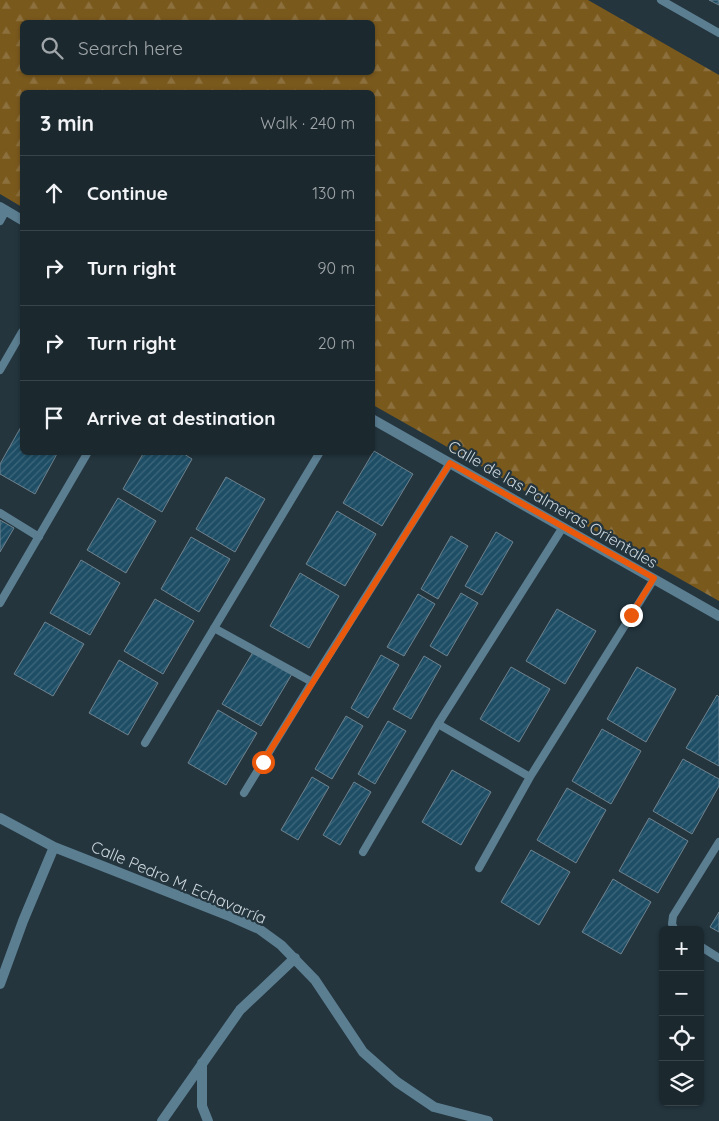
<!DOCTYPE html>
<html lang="en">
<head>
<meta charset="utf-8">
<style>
	:root { --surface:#1b282e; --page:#28343a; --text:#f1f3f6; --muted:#a0a6aa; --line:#39444a }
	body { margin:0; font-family:Quicksand,sans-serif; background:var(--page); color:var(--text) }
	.controls { position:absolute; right:15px; bottom:15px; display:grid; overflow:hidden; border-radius:8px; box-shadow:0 1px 4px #0004 }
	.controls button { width:45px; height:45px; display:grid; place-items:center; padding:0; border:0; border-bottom:1px solid var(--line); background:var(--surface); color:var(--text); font:25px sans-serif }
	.stop { position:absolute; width:15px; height:15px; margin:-11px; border:4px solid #ea580c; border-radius:50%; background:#fff }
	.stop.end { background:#ea580c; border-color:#fff; box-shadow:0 1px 5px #0008 }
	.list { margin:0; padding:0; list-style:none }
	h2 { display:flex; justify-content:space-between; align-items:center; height:65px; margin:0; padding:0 20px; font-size:21px }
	h2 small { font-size:16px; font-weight:400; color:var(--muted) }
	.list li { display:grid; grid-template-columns:32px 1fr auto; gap:15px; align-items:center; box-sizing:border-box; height:75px; padding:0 20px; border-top:1px solid var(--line) }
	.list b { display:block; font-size:19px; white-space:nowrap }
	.list em { font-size:16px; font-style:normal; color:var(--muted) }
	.icon { flex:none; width:28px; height:28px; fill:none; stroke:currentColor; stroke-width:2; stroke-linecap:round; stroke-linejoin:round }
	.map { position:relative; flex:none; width:719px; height:1121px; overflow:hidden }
	.search { position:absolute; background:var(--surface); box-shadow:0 1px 4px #0004; left:20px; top:20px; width:355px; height:55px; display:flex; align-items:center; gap:12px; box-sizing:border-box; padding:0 18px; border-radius:8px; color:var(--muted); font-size:19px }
	.panel { position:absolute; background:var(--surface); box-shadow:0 1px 4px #0004; left:20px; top:90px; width:355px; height:365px; border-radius:8px }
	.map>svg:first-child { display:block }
	.forest { fill:url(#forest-firs); fill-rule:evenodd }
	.building { fill:url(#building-hatch); stroke:#6f828d }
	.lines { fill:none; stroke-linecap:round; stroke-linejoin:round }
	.lane { stroke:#5b7e91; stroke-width:8 }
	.street { stroke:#5b7e91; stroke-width:10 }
	.route { stroke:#ea580c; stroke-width:6 }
	.labels { text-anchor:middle; stroke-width:4.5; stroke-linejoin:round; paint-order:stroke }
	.street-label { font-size:16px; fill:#ccd6dc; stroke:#24353e }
</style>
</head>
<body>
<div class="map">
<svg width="719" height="1121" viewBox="0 0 719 1121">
	<defs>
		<pattern id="forest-firs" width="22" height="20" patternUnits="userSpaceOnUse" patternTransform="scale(1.25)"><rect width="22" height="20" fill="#7a591d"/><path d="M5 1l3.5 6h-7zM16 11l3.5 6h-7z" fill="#8c703d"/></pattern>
		<pattern id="building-hatch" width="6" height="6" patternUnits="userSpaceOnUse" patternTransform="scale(1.25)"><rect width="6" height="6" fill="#1e4e66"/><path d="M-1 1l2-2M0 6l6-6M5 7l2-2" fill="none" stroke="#3e677b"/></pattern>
	</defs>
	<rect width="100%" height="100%" fill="#24353e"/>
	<!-- forest -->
	<path class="forest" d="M 0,0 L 588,0 L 719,75 L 719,601 L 373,405 L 372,92 L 22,92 L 22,207 L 0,194 ZM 22,22 L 372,22 L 372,72 L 22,72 Z"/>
	<!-- building -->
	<path class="building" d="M 709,0 L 719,0 L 719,5 Z
		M 22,425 L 22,452 L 58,452 L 35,494 L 0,474 L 0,464 Z
		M 374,451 L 413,474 L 382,526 L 343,503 Z
		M 144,452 L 181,452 L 192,459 L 162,512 L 123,489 Z
		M 226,477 L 265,499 L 235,552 L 196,529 Z
		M 118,498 L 156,521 L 126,573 L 87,550 Z
		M 337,511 L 376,534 L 345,586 L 306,564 Z
		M 0,520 L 14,528 L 0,552 Z
		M 496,532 L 513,542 L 482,595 L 465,586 Z
		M 451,536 L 468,546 L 438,599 L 421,589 Z
		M 191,537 L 230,559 L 199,612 L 161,589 Z
		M 81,560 L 120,583 L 90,635 L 50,613 Z
		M 300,573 L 339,596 L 309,648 L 270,626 Z
		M 461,593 L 478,603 L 447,656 L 430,646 Z
		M 418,594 L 435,604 L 404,656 L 387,647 Z
		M 155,599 L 194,621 L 163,674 L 124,651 Z
		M 557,609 L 596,631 L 565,684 L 526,661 Z
		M 45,622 L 84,644 L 53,696 L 14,674 Z
		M 253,652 L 292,674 L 261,726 L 222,704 Z
		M 381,655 L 399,665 L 368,718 L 351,708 Z
		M 424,656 L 441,666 L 411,719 L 393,709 Z
		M 119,660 L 158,683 L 128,735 L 89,713 Z
		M 511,667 L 550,689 L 519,742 L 480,719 Z
		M 637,667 L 676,689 L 646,742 L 607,719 Z
		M 717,695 L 719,697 L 719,766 L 686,748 Z
		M 218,710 L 257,733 L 226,785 L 188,763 Z
		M 346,716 L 363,726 L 332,779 L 315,769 Z
		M 388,721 L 406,731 L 375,784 L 358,774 Z
		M 602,729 L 641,751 L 611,804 L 572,781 Z
		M 683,759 L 719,779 L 719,786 L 692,834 L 653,811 Z
		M 452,770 L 491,792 L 461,845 L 422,822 Z
		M 312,777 L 329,787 L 298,840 L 281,830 Z
		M 354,782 L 371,792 L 340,845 L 323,835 Z
		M 567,788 L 606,810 L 576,863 L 537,840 Z
		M 649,818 L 688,841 L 658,893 L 619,871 Z
		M 531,850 L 570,872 L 539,925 L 501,902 Z
		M 613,879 L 651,902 L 621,954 L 582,932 Z
		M 719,912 L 719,932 L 710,927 Z"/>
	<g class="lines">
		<!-- lane -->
		<path class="lane" d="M 661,0 L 719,33
			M 0,221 L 6,210
			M 0,370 L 22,332
			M 0,513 L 39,537
			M 0,603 L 88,452
			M 214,628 L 312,682
			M 438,724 L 530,777
			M 145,743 L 320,452
			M 244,793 L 312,682 L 450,463
			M 363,852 L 438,724 L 563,527
			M 479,868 L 530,777 L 654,579
			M 675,930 L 672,924 L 673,916 L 719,842
			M 700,946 L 719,958"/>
		<!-- street -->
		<path class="street" d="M 0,207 L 22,220
			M 372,419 L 719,616
			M 0,818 L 54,847 L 227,915 L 259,929 L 281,945 L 315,980 L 363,1052 L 397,1082 L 434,1107 L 488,1121
			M 0,984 L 23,921 L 54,847
			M 202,1063 L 202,1106 L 208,1121
			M 162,1121 L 240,1010 L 295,958"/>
	</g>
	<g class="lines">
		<!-- route -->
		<path class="route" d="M 263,762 L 450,463 L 654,578 L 631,615"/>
	</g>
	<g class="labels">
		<!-- street labels -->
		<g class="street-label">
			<text transform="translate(553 504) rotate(30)" y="6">Calle de las Palmeras Orientales</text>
			<text transform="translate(179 882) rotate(23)" y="6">Calle Pedro M. Echavarría</text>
		</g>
	</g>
</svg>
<div class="controls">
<button>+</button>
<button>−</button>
<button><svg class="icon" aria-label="locate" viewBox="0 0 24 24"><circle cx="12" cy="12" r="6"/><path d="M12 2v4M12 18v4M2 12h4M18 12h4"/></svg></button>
<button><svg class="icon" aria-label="layers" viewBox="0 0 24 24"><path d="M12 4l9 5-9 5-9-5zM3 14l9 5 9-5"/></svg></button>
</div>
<div class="stop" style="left:263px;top:762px"></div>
<div class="stop end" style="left:631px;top:615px"></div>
<div class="search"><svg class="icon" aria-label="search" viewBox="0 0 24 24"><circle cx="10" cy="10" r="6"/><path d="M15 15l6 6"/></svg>Search here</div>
<section class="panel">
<h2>3 min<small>Walk · 240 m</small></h2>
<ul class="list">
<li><svg class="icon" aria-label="ahead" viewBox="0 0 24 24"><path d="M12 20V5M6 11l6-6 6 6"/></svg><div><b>Continue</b></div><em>130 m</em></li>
<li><svg class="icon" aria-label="right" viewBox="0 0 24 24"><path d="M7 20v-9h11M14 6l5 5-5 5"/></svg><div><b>Turn right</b></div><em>90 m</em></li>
<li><svg class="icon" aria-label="right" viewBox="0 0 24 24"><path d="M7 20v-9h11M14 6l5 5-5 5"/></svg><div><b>Turn right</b></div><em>20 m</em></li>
<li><svg class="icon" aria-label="arrive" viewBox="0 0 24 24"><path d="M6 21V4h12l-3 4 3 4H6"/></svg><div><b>Arrive at destination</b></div></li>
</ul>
</section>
</div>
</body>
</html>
